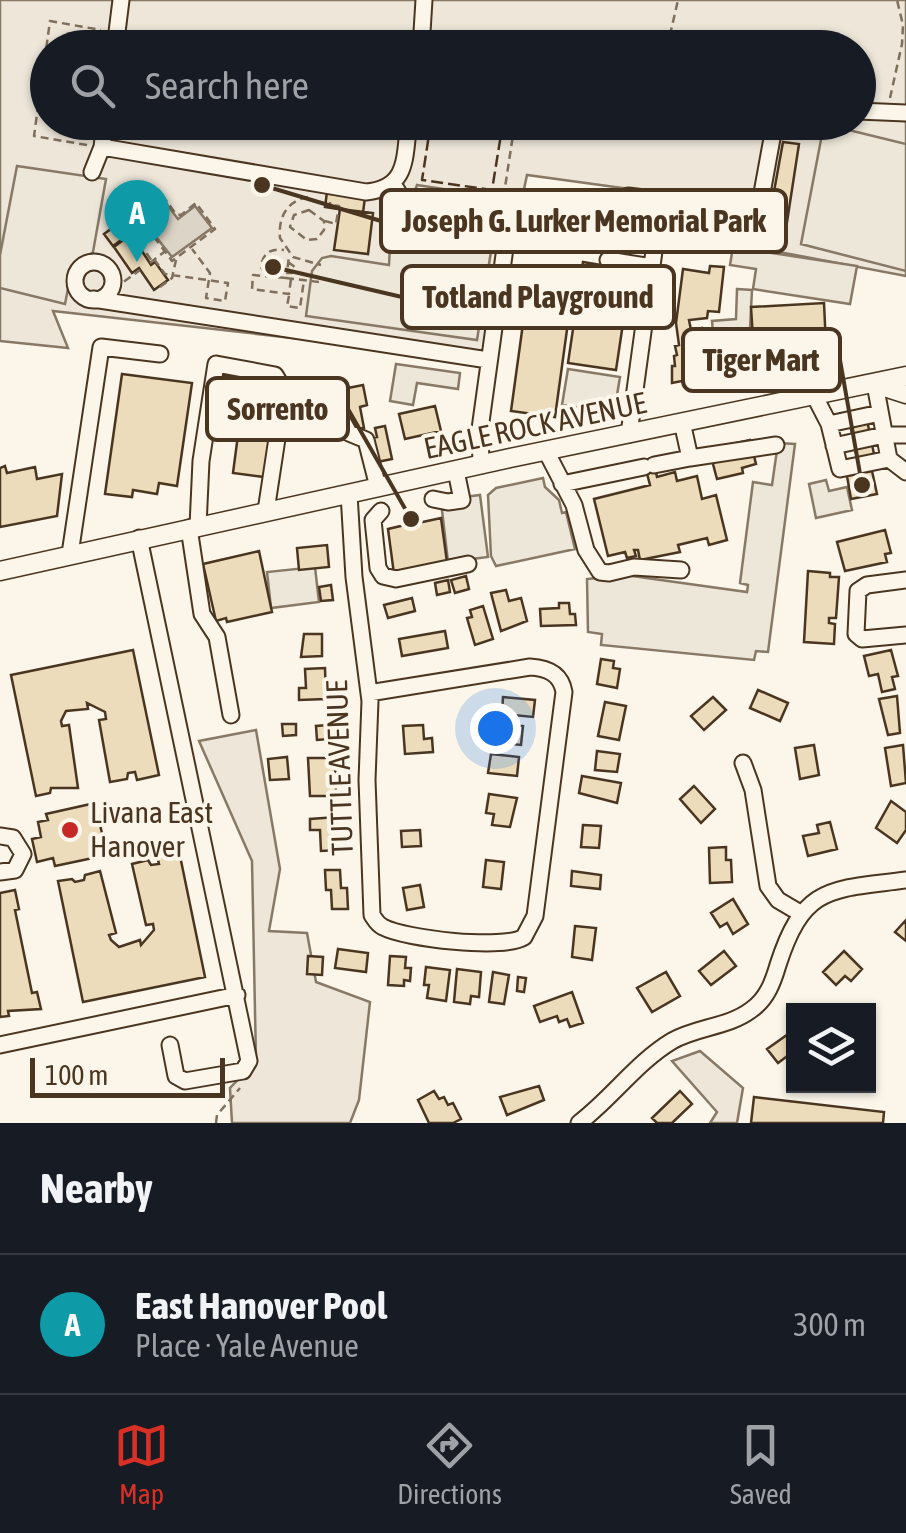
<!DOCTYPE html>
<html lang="en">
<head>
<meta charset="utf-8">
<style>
	:root { --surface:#171b24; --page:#20242c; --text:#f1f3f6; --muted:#9ea1a6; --line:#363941; --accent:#d93025 }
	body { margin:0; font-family:"Asap Condensed",sans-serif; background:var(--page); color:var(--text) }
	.controls { position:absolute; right:30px; bottom:30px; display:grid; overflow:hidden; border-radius:0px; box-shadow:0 2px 8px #0004 }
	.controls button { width:90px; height:90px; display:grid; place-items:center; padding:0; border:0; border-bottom:2px solid var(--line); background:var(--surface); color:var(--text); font:50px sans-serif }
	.scale { position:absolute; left:30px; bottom:25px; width:195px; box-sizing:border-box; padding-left:10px; border:5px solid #4a3520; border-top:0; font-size:28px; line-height:35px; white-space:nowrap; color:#4a3520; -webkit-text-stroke:8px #fbf6e9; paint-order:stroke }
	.you { position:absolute; left:495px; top:728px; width:35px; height:35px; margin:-25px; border:8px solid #fff; border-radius:50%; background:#1a73e8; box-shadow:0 0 0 15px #1a73e833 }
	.badge { display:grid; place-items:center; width:65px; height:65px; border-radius:50%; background:var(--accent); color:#fff; font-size:32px; font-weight:700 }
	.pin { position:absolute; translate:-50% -82px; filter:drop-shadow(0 2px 5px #0008) }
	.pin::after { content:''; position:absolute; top:52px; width:35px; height:30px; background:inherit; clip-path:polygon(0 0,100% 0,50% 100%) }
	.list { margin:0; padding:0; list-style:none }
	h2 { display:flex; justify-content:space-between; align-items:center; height:130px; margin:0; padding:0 40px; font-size:42px }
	h2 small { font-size:32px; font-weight:400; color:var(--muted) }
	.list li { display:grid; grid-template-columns:65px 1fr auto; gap:30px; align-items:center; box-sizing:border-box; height:140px; padding:0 40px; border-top:2px solid var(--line) }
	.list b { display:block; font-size:38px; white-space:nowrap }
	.list p { margin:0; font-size:32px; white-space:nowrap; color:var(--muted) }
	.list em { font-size:32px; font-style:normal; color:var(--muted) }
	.icon { flex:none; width:55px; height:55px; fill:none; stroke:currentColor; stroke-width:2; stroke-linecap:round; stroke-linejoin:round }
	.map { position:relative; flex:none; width:906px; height:1123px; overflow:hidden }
	.search { position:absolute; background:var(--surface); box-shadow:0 2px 8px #0004; left:30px; right:30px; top:30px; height:110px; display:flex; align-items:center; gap:25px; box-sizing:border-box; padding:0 35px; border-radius:55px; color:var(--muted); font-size:38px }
	.sheet { height:270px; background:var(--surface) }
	nav { display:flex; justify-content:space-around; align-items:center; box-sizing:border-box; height:140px; border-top:2px solid var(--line); background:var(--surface); font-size:28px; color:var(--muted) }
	nav a { display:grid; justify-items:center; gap:5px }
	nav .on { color:var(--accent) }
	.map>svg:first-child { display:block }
	.green { fill:#ede6d9; stroke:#887966; stroke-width:2.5; fill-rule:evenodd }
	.parking { fill:#ede7d9; stroke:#887966; stroke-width:2.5 }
	.water { fill:#dcd4c6; stroke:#887966; stroke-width:2.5 }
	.building { fill:#ecdcbc; stroke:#4a3520; stroke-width:2.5 }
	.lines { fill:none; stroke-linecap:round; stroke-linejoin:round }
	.minor-casing { stroke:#4a3520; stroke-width:19 }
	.major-casing { stroke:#4a3520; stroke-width:21 }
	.path { stroke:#7f6f5c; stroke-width:2.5; stroke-dasharray:8 5; stroke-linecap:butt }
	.minor { stroke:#fbf6e9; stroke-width:15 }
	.major { stroke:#fbf6e9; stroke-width:18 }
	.fence { stroke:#4a3520; stroke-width:2.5; stroke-dasharray:12 5; stroke-linecap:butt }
	.poi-dot { fill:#c62828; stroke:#fbf6e9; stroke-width:4 }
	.labels { text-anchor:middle; stroke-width:8; stroke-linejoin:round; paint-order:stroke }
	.street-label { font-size:30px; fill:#4a3520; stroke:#fbf6e9 }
	.poi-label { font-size:30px; fill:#4a3520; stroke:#fbf6e9; text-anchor:start }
	.leader { fill:none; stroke:#4a3520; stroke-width:4 }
	.callout-dot { fill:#4a3520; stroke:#fbf6e9; stroke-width:4 }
	.callout { fill:#fbf6e9; stroke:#4a3520; stroke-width:4 }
	.callout-label { font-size:32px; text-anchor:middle; font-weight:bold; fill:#4a3520 }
</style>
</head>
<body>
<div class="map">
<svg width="906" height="1123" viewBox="0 0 906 1123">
	<rect width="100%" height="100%" fill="#fbf6e9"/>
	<!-- green -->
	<path class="green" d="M 0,0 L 906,0 L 906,276 L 674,232 L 681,196 L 527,175 L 488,360 L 53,311 L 68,348 L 0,341 ZM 48,48 L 858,48 L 858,122 L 48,122 Z
		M 256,730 L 280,869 L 269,931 L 307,933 L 316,982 L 370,1002 L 359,1100 L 350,1123 L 232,1123 L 230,1088 L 256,1061 L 252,861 L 199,741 Z
		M 700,1051 L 743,1088 L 737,1123 L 710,1123 L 717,1112 L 672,1061 Z"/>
	<!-- parking -->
	<path class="parking" d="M 824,124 L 906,144 L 906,271 L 801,244 Z
		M 17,166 L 106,179 L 93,252 L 71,273 L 65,304 L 0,288 L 0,255 Z
		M 417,185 L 496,197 L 495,226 L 477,340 L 306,316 L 312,271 L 322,258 L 331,256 L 389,265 L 391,228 L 397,204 L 403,197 L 414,194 Z
		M 733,247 L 857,266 L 850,304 L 753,289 L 756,269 L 730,265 Z
		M 737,289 L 752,290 L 750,329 L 754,375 L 717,379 L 712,321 L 736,319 Z
		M 396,364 L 460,373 L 458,389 L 417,383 L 413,405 L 390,401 Z
		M 568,369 L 620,377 L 614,413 L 562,405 Z
		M 778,443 L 795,444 L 768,652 L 756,651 L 754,660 L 601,645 L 602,634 L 588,632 L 587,579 L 625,575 L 747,592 L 748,585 L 740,583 L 753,482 L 772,485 Z
		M 543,478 L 545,487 L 559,500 L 562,513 L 566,512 L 575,549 L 496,566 L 491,556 L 488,495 L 496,488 Z
		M 826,480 L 829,491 L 847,487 L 852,510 L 816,518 L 809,484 Z
		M 480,495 L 488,557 L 448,562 L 442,510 L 465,507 L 464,497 Z
		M 315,567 L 319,602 L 271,608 L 267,572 Z"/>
	<!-- water -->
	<path class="water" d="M 164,201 L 178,219 L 195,206 L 212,228 L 172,257 L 141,218 Z"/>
	<!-- building -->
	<path class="building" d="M 716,122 L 735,122 L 733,129 L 715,127 Z
		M 783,142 L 799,144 L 787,222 L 769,219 Z
		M 327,192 L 365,197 L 363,213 L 325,207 Z
		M 340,209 L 373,213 L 368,254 L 334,250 Z
		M 119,223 L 128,235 L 113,246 L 104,234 Z
		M 131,234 L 151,265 L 155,262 L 168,280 L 154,290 L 139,268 L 132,273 L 114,247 Z
		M 583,262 L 631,270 L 616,370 L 568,363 Z
		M 710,266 L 724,267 L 719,312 L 708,311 L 707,318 L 689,320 L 691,330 L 702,328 L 712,375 L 672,383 L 672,366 L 675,366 L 674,356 L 677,355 L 675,346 L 679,345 L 676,323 L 683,269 L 709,273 Z
		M 824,303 L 826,346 L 784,347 L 784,352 L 754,354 L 751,307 Z
		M 525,309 L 569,315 L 555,417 L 511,411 Z
		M 122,374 L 192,383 L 177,486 L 159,483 L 157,494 L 133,490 L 132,497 L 105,494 Z
		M 363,385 L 367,405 L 360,407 L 364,428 L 351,430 L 343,389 Z
		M 225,386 L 276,393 L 264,477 L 233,473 L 238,435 L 218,433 Z
		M 435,406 L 441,431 L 405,439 L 399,414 Z
		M 866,415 L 875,459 L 858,463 L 849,419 Z
		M 385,426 L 392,459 L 377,462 L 372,438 L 377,437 L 375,428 Z
		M 750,440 L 756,464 L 742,468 L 743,473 L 717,479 L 709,449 Z
		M 653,459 L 657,477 L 675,472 L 677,481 L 697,476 L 702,499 L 716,495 L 727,540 L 709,545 L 707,538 L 678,545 L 680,552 L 640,560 L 638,550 L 634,550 L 636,556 L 627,558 L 625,552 L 608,556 L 594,499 L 650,485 L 644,462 Z
		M 5,466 L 7,473 L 35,467 L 37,479 L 62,474 L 57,516 L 0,527 L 0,468 Z
		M 872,471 L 877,494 L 851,499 L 847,476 Z
		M 417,518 L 418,523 L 441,518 L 447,562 L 394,574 L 388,529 L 409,524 L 408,521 Z
		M 885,530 L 891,553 L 885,554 L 887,562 L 845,571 L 837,542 Z
		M 327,545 L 329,567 L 299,570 L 297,548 Z
		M 259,551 L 272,612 L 227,622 L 226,618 L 216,621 L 203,564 Z
		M 808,571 L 830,573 L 830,577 L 839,577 L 836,618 L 829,618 L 829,623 L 835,624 L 834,644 L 804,642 Z
		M 466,576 L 469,589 L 455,593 L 451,580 Z
		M 448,580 L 450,592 L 437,595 L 435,583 Z
		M 331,585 L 333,600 L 321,601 L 319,587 Z
		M 506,590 L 509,601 L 521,598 L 527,621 L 501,631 L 491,593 Z
		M 412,598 L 415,611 L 388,618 L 384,605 Z
		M 559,603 L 569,603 L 570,614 L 575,614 L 576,625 L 541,626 L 540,609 L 559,608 Z
		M 483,606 L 493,639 L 475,645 L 467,618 L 472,617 L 470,610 Z
		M 445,631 L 448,648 L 402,656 L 399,639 Z
		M 304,634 L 322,634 L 322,656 L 301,657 Z
		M 133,650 L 159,775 L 137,780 L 135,772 L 128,773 L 127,779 L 110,782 L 99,720 L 106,719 L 105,712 L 87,703 L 88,709 L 66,711 L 61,721 L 62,726 L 69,725 L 78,788 L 51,788 L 50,793 L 36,796 L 11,675 Z
		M 891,650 L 898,676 L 892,677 L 895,689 L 882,692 L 878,674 L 869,676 L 864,656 Z
		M 601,659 L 614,661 L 613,668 L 620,669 L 617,688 L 597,684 Z
		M 325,668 L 326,699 L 299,700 L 299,688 L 306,688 L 305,669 Z
		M 758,690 L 788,703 L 780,721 L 750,708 Z
		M 897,696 L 900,733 L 888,735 L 879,699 Z
		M 503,697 L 535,700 L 533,717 L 502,714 Z
		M 713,697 L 726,710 L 704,730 L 691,716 Z
		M 605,702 L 626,706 L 619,740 L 598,736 Z
		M 493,723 L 523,726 L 521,745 L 491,742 Z
		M 282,724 L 296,724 L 296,735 L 283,736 Z
		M 341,724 L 342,738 L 317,740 L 316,726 Z
		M 423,725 L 424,739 L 432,738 L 433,752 L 405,754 L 403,726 Z
		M 814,745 L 819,775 L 800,779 L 795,748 Z
		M 903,745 L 906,783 L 891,786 L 885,748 Z
		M 597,751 L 620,754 L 617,772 L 595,770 Z
		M 491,754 L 519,757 L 517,776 L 488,773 Z
		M 287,757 L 289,779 L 270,780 L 268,759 Z
		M 308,758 L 335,758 L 336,796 L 310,796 Z
		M 582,776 L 621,783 L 617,803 L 579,793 Z
		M 694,786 L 715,809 L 701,823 L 680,799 Z
		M 489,794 L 517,798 L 510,827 L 492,825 L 494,814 L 486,813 Z
		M 891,801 L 906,812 L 906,830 L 897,843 L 876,828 Z
		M 95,803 L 107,855 L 55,866 L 53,858 L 37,862 L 32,839 L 41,837 L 38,822 L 48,820 L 46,814 Z
		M 337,817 L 339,850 L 321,851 L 320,830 L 310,830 L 310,819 Z
		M 830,822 L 837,849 L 808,856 L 803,836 L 819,833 L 817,825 Z
		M 583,825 L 601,826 L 599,848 L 581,847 Z
		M 420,830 L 421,846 L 402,847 L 401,831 Z
		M 726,847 L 726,860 L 731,860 L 732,882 L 710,883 L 709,848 Z
		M 179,851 L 205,977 L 83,1002 L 58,881 L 72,879 L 75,882 L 84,880 L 85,875 L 100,871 L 116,933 L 109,935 L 111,940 L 119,947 L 140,940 L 141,945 L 154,930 L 153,924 L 146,925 L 132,864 L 148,860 L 151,865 L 159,864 L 157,856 Z
		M 486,860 L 504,862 L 501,889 L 483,887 Z
		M 325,870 L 340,870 L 341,888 L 347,888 L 348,909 L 332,909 L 331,890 L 326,890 Z
		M 572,871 L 601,875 L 600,889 L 571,886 Z
		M 420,885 L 424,907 L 407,910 L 403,888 Z
		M 15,890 L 19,909 L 15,910 L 32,993 L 37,992 L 41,1009 L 8,1011 L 9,1016 L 0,1017 L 0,893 Z
		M 733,899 L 748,924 L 733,934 L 727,923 L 720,927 L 711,913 Z
		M 906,920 L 906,941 L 895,932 Z
		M 575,926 L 596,928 L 592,960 L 572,957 Z
		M 338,949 L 368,953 L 366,972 L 335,968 Z
		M 724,951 L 736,966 L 711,985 L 699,971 Z
		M 844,951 L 862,969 L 851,981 L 845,976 L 836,985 L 823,972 Z
		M 308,956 L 323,957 L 322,975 L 307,974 Z
		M 390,956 L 406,957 L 405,968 L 411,968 L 410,981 L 404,980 L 404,986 L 388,985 Z
		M 426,967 L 450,970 L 446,1001 L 427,998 L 429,985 L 424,985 Z
		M 457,969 L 481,972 L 479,997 L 471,996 L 470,1004 L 454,1002 Z
		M 493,972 L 509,975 L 504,1004 L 489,1002 Z
		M 666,972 L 680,996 L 652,1012 L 637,988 Z
		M 518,977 L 526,978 L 524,992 L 517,991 Z
		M 572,992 L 583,1023 L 570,1027 L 567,1019 L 559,1022 L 557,1016 L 540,1022 L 534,1006 Z
		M 794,1030 L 794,1051 L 778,1063 L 767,1049 Z
		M 539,1086 L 544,1100 L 507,1115 L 500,1097 Z
		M 434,1091 L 439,1099 L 444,1097 L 448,1105 L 453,1103 L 461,1119 L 453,1123 L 429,1123 L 418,1100 Z
		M 680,1091 L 692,1104 L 672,1123 L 657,1123 L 652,1118 Z
		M 754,1097 L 884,1112 L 883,1123 L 751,1123 Z"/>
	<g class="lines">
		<!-- minor casing -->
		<g class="minor-casing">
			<path id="minor" d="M 115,48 L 121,0
				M 421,48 L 424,0
				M 858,111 L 906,113
				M 105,122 L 102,147 L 366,192 C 409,188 404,157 409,122
				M 92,172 L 102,147
				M 393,184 L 407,206
				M 616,200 L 628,196 L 661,200 L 629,434
				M 758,215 L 775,122
				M 608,260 L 652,267
				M75 281a19 19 0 1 1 38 0a19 19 0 1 1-38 0Z
				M 93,299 L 488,360
				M 814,395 L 829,424 L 840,469 L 889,459 L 875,384
				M 339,415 L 349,433 L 366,440 L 378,487
				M 682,422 L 690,458 L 776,445
				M 829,424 L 880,413
				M 834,446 L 884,435 L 906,435
				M 546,451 L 574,505 L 586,550 L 600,572 L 609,573 L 634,567 L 681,570
				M 889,459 L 906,472
				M 481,465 L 480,429 L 509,219
				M 654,465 L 690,458
				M 562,484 L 644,467
				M 349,494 L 354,577 L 370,701 L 367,780 L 372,915 C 376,921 377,924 383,927 C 405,939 504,950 524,937 L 535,916 L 564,692 C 561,674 548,668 530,667 L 369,693
				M 433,499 L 448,502 L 462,500 L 456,471
				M 381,511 L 373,520 L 378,568 L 383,576 L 396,579 L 468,564
				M 198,526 L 201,461 L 216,364 L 275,375 L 281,385 L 283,399 L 266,511
				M 189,528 L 202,614 L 217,637 L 231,715
				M 139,538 L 249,1061 L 243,1071 L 185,1081 L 176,1076 L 170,1045
				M 70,554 L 101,347 L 160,354
				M 906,580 L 867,585 L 858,591 L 856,634 L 862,639 L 906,635
				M 743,763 L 753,790 L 768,886 L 778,900 L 800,913
				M 0,836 L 13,838 L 23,854 L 15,870 L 0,872
				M 0,1045 L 237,995
				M 579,1123 C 612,1098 637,1062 672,1041 C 696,1027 729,1027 751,1010 C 767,999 773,982 778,965 C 804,884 831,890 906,880"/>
		</g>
		<!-- major casing -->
		<g class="major-casing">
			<path id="major" d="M 875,384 L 906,394
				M 0,571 L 510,458 L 906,376"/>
		</g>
		<!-- path -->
		<path class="path" d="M 667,48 L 678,0
			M 890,98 L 902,44 L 903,25 L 897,0
			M 716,122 L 714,129 L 735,132 L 736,122
			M 87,145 L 34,136 L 50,21 L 101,30
			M 162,195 L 176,214 L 181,215 L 196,203 L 215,229 L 172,261 L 137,214 Z
			M 308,197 C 287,201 278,217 280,238 L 293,257 L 321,265
			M 511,207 L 512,202 L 504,194 L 515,122
			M 309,210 L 324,221 L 324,230 L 317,239 L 307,240 L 290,227 L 294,215 Z
			M 489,215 L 492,190
			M 138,218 L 135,237 L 152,261
			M 325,221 L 336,224 L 339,206 L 330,205 L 330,202
			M 154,259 L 165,274 L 228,283 L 225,301 L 206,298 L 210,273 L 192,249
			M 288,262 L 295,267 L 292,273 L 287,273 L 289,256
			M 150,263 L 164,252
			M 265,274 L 261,267 C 263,253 270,248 284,250
			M 286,278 L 253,275 L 252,289 L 289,294 L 291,279
			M 286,278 L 319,282
			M 112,286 L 122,283 L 140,270
			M 160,287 L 172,278 L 176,260
			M 289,296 L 287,306 L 300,308 L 304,280
			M 216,1123 L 217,1115 L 240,1088"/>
		<!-- minor -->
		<use href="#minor" class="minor"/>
		<!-- major -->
		<use href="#major" class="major"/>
		<!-- fence -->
		<path class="fence" d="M 431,122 L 422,180 L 492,190 L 503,122"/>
	</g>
	<!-- markers -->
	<circle class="poi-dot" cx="70" cy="830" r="10"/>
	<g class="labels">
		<!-- street labels -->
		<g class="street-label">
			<text transform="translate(535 426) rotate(-12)" y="10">EAGLE ROCK AVENUE</text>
			<text transform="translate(340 768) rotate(-92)" y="10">TUTTLE AVENUE</text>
		</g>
		<!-- poi labels -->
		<g class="poi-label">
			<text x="90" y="823">Livana East<tspan x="90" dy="34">Hanover</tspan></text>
		</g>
	</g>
	<!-- callouts -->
	<path class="leader" d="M262 185L381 221M273 267L402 297M862 485L840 360M411 519L348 409"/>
	<g class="callout-dot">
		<circle cx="262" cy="185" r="10"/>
		<circle cx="273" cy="267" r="10"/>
		<circle cx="862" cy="485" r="10"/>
		<circle cx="411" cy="519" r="10"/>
	</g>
	<g class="callout">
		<rect x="381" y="190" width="405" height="62" rx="10"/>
		<rect x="402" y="266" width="272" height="62" rx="10"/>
		<rect x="683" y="329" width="157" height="62" rx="10"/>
		<rect x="207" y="378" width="141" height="62" rx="10"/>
	</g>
	<g class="callout-label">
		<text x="584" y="232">Joseph G. Lurker Memorial Park</text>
		<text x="538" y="308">Totland Playground</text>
		<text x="761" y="371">Tiger Mart</text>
		<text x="278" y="420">Sorrento</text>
	</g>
</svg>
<div class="controls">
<button><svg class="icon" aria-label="layers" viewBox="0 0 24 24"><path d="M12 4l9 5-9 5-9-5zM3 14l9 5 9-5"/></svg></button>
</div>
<div class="scale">100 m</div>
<div class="you"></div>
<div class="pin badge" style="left:137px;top:262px;background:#0f9aa8">A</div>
<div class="search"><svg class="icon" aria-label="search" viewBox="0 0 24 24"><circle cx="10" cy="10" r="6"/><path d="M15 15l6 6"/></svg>Search here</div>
</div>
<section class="sheet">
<h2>Nearby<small></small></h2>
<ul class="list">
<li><span class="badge" style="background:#0f9aa8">A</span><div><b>East Hanover Pool</b><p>Place · Yale Avenue</p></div><em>300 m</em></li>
</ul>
</section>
<nav>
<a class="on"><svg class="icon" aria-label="map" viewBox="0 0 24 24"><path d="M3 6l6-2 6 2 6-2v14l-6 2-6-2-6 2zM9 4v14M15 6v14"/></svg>Map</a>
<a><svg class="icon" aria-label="directions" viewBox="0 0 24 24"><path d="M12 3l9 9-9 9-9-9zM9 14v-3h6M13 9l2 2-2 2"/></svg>Directions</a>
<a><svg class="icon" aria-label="saved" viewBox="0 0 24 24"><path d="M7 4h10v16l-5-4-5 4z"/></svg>Saved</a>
</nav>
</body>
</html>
